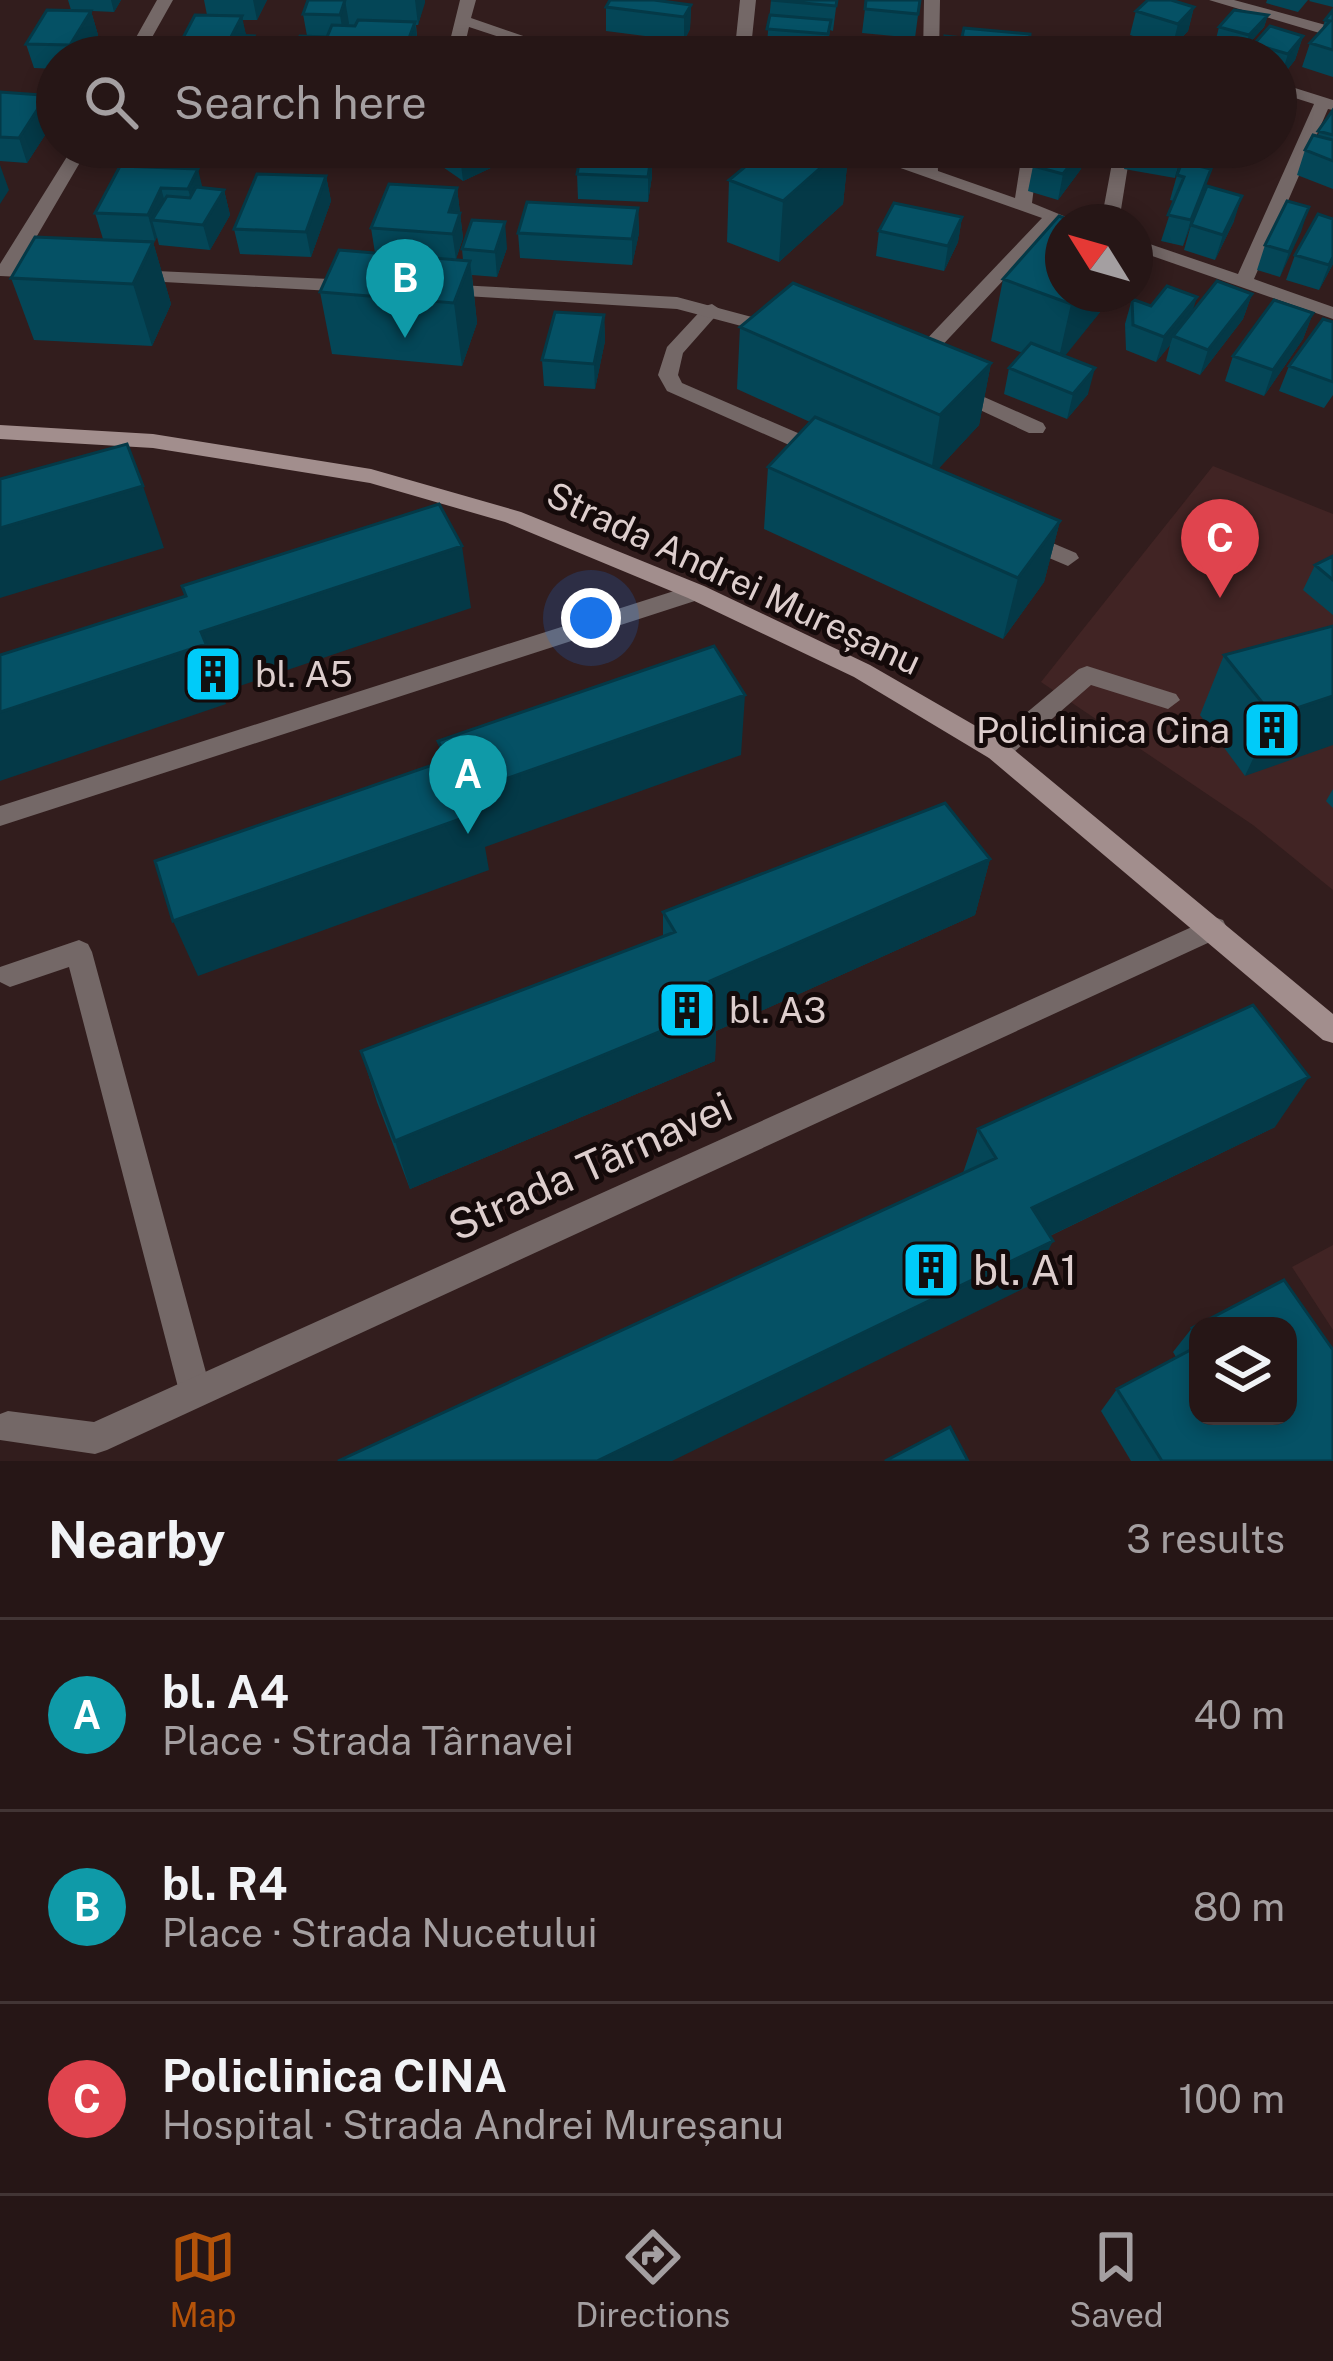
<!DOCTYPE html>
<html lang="en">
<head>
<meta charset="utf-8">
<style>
	:root { --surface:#261616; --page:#322323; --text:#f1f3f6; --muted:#a49fa1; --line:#423535; --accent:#b45309 }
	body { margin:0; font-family:"Public Sans",sans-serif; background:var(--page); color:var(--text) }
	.controls { position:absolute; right:36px; bottom:36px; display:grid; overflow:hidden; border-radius:24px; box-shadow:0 6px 18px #0003 }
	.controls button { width:108px; height:108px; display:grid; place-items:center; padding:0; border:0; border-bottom:3px solid var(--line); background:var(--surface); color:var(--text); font:60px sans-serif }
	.compass { position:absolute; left:1045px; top:204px; width:108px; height:108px; border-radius:50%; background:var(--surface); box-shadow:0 6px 18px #0003; rotate:307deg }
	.you { position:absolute; left:591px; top:618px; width:42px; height:42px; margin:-30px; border:9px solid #fff; border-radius:50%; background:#1a73e8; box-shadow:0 0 0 18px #1a73e833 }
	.badge { display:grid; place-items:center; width:78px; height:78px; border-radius:50%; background:var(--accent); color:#fff; font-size:39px; font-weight:700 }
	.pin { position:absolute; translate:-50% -99px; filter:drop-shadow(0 3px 6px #0008) }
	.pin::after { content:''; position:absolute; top:63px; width:42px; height:36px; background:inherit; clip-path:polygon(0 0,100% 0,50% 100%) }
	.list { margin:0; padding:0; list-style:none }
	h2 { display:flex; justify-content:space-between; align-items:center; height:156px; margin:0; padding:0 48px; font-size:51px }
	h2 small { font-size:39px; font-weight:400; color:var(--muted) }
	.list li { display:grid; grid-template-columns:78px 1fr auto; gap:36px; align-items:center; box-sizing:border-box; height:192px; padding:0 48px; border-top:3px solid var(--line) }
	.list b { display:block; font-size:45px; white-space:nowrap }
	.list p { margin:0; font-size:39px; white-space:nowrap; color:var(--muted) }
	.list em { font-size:39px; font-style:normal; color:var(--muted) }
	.icon { flex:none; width:66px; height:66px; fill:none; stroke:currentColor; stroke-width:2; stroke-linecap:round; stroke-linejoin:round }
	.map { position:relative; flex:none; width:1333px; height:1461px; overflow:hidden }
	.search { position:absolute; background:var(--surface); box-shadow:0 6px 18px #0003; left:36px; right:36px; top:36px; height:132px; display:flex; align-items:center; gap:30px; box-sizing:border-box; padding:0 42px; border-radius:66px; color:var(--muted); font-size:45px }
	.sheet { height:732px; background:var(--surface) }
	nav { display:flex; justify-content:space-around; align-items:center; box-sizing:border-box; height:168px; border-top:3px solid var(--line); background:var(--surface); font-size:33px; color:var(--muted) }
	nav a { display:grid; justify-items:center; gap:6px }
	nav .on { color:var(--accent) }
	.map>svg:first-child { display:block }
	.built { fill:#412424 }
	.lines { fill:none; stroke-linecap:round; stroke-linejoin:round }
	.lane { fill:#746867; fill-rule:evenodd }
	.street { fill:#746867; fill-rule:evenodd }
	.secondary { fill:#a28e8d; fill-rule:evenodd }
	.wall { fill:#044657; fill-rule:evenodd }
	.shaded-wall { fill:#043947 }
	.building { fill:#055165; stroke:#043947; stroke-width:3 }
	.labels { text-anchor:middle; stroke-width:10; stroke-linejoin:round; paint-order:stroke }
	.street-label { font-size:36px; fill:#ddcecd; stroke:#140a0a }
	.poi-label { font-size:36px; fill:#ddcecd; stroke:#140a0a; text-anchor:start }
	.near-street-label { font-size:42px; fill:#ddcecd; stroke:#140a0a }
	.near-poi-label { font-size:42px; fill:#ddcecd; stroke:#140a0a; text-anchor:start }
</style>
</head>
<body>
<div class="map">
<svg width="1333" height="1461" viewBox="0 0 1333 1461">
	<rect width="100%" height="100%" fill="#321d1d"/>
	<!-- built -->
	<path class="built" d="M 1213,466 L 1333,514 L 1333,890 L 1253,825 L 1041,682 Z
		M 1333,1245 L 1333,1330 L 1292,1267 Z"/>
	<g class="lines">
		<!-- lane -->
		<path class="lane" d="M 712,304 L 721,310 L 683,353 L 678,375 L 682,383 L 828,446 L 831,451 L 828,456 L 814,456 L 667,391 L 658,375 L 667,347 L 705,306 Z
			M 957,385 L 1043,423 L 1046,428 L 1043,433 L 1029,433 L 950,396 L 950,386 Z
			M 1024,531 L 1076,553 L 1079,558 L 1068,566 L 1016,544 L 1013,539 L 1016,534 Z
			M 1087,666 L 1176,694 L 1180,700 L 1168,709 L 1091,685 L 1007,758 L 989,758 L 986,751 L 989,744 L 1079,669 Z
			M 79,940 L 88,944 L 92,952 L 211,1391 L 206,1402 L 195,1407 L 184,1402 L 179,1391 L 69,967 L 10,987 L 0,982 L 0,967 Z"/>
		<!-- street -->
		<path class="street" d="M 157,0 L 173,0 L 141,57 L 125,57 Z
			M 460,0 L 476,0 L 471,18 L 584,57 L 560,57 L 469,27 L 462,57 L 446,57 Z
			M 740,0 L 756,0 L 750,57 L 734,57 Z
			M 924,0 L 940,0 L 939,57 L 923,57 Z
			M 1209,0 L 1234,0 L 1333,27 L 1333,37 Z
			M 1151,46 L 1189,54 L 1191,57 L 1134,57 Z
			M 1276,82 L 1333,100 L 1333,110 L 1328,109 L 1254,279 L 1333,307 L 1333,319 L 1135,250 L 1135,239 L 1238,274 L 1314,104 L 1276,92 Z
			M 73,147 L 89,147 L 20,265 L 46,266 L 55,272 L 46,278 L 0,276 L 0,264 Z
			M 841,147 L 866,147 L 920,166 L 921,147 L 937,147 L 938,171 L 1015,198 L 1023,147 L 1039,147 L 1032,203 L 1076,221 L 1057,223 L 936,352 L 917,362 L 903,362 L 903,354 L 922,344 L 1042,218 Z
			M 1115,147 L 1131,147 L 1119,222 L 1101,222 Z
			M 134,270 L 351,280 L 360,286 L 351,292 L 127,280 L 125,276 Z
			M 440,284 L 677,297 L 786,326 L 789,330 L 779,336 L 677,309 L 433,294 L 433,286 Z
			M 696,584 L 707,592 L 704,598 L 0,826 L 0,806 Z
			M 1214,917 L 1223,920 L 1227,928 L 1223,936 L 107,1450 L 95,1454 L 0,1440 L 0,1414 L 8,1411 L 94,1422 Z"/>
		<!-- secondary -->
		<path class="secondary" d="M 0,425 L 153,434 L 371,469 L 521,512 L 704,586 L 870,665 L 1007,744 L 1333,1014 L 1333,1043 L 1323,1040 L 989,758 L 854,677 L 688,598 L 505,522 L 370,483 L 153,448 L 0,439 Z"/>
	</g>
	<!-- wall -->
	<path class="wall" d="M 68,0 L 121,0 L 114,12 L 71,10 Z
		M 204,0 L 267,0 L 257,20 L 242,20 L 246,35 L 254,36 L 259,57 L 174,57 L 174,55 L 207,15 Z
		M 308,0 L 425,0 L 418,25 L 416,25 L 418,46 L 414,57 L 295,57 L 294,49 L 307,36 L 303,14 Z
		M 771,0 L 837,0 L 833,31 L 830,30 L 826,57 L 766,53 Z
		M 920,0 L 915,38 L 862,33 L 865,9 Z
		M 1267,0 L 1308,0 L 1298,12 L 1266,3 Z
		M 1333,0 L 1333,7 L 1309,1 L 1310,0 Z
		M 691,5 L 690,29 L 684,41 L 606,31 L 606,7 Z
		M 1194,7 L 1188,31 L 1172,48 L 1130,35 L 1136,11 Z
		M 1333,10 L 1333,77 L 1302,67 L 1310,43 L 1322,30 L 1325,20 Z
		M 91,11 L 98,35 L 85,57 L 57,57 L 57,69 L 34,68 L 26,44 Z
		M 1268,15 L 1264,27 L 1245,48 L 1216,39 L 1219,27 Z
		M 1303,36 L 1295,60 L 1280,79 L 1276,77 L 1276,57 L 1250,57 L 1254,44 Z
		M 0,92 L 56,96 L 56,132 L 47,132 L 27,163 L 0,161 Z
		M 1333,110 L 1333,189 L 1297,175 L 1305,150 L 1317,136 Z
		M 130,147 L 198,147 L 188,168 L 135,164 Z
		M 276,147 L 376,147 L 372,164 L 280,162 Z
		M 414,147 L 493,147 L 495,166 L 463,181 Z
		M 769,147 L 849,147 L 843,204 L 779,262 L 727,242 L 729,180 Z
		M 1048,147 L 1085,147 L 1081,169 L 1058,200 L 1028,191 L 1033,166 Z
		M 1127,147 L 1219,147 L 1213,166 L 1180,160 L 1175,178 L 1124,169 L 1128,151 L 1126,151 Z
		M 120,166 L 202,188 L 224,190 L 230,215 L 210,250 L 159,245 L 157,237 L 155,241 L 103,239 L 95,213 Z
		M 1211,169 L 1183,246 L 1161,241 L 1174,201 L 1170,200 L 1177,175 Z
		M 577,174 L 652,176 L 648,202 L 578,199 Z
		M 326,176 L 331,201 L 311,257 L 240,254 L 234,229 Z
		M 457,188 L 463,238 L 456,259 L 463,260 L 462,249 L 507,248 L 497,277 L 472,275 L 477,323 L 462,366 L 332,354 L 320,292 L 375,253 L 371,228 Z
		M 1309,207 L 1280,277 L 1257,270 L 1265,245 Z
		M 638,208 L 639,233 L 632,265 L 520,258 L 518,233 Z
		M 962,217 L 958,242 L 944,271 L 876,256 L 879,231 Z
		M 1234,221 L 1215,260 L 1184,250 L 1191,225 Z
		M 153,242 L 171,304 L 152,346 L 34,340 L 11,278 Z
		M 1295,255 L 1333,264 L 1319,290 L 1286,280 Z
		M 1003,279 L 1063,294 L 1111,294 L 1109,301 L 1064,356 L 1088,394 L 1067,419 L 1004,394 L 1009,368 L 1023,353 L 991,341 Z
		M 1252,294 L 1243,319 L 1200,375 L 1166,361 L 1170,345 L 1156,362 L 1126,350 L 1125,324 L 1132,299 L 1151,306 L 1192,312 Z
		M 1313,313 L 1303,339 L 1264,396 L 1225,381 L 1233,356 Z
		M 604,315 L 605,341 L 595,389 L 544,386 L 542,360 Z
		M 1333,322 L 1333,395 L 1324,408 L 1279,391 L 1289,366 Z
		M 740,327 L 991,363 L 979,425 L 938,469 L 1060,521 L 1044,582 L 1003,639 L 764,529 L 768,467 L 810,422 L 737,389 Z
		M 1333,556 L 1333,615 L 1303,590 L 1315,565 Z
		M 1333,626 L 1245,776 L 1200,715 L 1224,655 Z
		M 1333,789 L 1333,808 L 1326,801 Z
		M 990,859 L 975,915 L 716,1031 L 715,1061 L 410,1189 L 377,1102 L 361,1051 L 663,936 L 663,912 Z
		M 1275,1127 L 1050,1236 L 1031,1285 L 963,1173 L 978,1129 Z
		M 1284,1280 L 1333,1350 L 1333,1461 L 1131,1461 L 1101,1411 L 1117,1389 L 1176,1357 L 1173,1352 L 1192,1328 ZM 1198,1326 L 1288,1326 L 1288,1416 L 1198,1416 Z"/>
	<!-- shaded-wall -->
	<path class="shaded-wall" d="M 111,0 L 121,0 L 114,12 Z
		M 253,0 L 267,0 L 257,20 Z
		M 345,0 L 349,23 L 344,39 L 340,15 Z
		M 415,0 L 425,0 L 425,3 L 418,25 Z
		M 691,5 L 690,29 L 684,41 L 684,17 Z
		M 1194,7 L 1188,31 L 1172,48 L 1178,24 Z
		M 91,11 L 98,35 L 85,57 L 74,57 L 70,45 Z
		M 1268,15 L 1264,27 L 1245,48 L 1249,35 Z
		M 242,16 L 247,40 L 232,35 Z
		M 415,22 L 418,46 L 414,57 L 402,57 Z
		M 254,36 L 259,57 L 244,57 Z
		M 1303,36 L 1295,60 L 1280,79 L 1288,54 Z
		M 56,96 L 57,99 L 56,132 L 48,108 Z
		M 39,107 L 47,132 L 27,163 L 19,138 Z
		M 182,147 L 198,147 L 188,168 Z
		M 370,147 L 376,147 L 372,164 Z
		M 479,147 L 493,147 L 495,166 L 463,181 L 460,156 Z
		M 844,147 L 849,147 L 843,204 L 779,262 L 783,201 Z
		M 1084,147 L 1085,147 L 1081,169 L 1058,200 L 1063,174 Z
		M 652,151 L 652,176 L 648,202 L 648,177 Z
		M 0,165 L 9,190 L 0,204 Z
		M 198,169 L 204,194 L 195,214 L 188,189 Z
		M 1211,169 L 1203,194 L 1183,246 L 1191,220 Z
		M 326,176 L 331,201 L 311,257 L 306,232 Z
		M 161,188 L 168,213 L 152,220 L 157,237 L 155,241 L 148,215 Z
		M 457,188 L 463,238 L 456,259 L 449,212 Z
		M 224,190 L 230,215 L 210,250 L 203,225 Z
		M 1242,196 L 1234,221 L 1215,260 L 1223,235 Z
		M 1309,207 L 1301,232 L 1280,277 L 1289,252 Z
		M 638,208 L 639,233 L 632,265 L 632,239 Z
		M 962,217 L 958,242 L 944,271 L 948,246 Z
		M 505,222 L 507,248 L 497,277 L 495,252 Z
		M 153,242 L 171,304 L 152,346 L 133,284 Z
		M 1333,257 L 1333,264 L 1319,290 L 1329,265 Z
		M 470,261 L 477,323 L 462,366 L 454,303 Z
		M 1079,294 L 1111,294 L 1109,301 L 1057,366 L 1071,304 Z
		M 1252,294 L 1243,319 L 1200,375 L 1208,350 Z
		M 1197,297 L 1189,323 L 1173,336 L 1170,345 L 1156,362 L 1164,337 Z
		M 1313,313 L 1303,339 L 1264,396 L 1273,370 Z
		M 604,315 L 605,341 L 595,389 L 594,364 Z
		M 991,363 L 979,425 L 930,478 L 940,415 Z
		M 1095,368 L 1088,394 L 1067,419 L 1073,394 Z
		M 143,486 L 164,548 L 0,598 L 0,528 Z
		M 1060,521 L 1044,582 L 1003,639 L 1018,578 Z
		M 462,546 L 471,608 L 222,692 L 226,704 L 0,781 L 0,712 L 201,632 Z
		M 745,695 L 741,755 L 485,847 L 489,870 L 198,976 L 173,921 L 471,791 Z
		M 1333,696 L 1333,745 L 1245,776 L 1273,716 Z
		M 990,859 L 975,915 L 716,1031 L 715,1061 L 410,1189 L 395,1141 L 710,981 Z
		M 1309,1077 L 1275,1127 L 1012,1254 L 1032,1208 Z
		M 1053,1241 L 1031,1285 L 672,1461 L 597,1461 Z"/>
	<!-- building -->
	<path class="building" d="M 308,0 L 345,0 L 340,15 L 303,14 Z
		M 610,0 L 654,0 L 691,5 L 684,17 L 606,7 Z
		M 771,0 L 837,0 L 836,6 Z
		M 866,0 L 920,0 L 918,14 L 865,9 Z
		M 1148,0 L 1171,0 L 1194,7 L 1178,24 L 1136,11 Z
		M 47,10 L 91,11 L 70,45 L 26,44 Z
		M 1234,10 L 1268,15 L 1249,35 L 1219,27 Z
		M 1333,10 L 1333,50 L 1310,43 L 1330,21 L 1325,20 Z
		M 195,15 L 242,16 L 232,35 L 254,36 L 244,57 L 174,55 Z
		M 770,15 L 831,20 L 828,34 L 767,29 Z
		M 358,20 L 415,22 L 402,57 L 306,57 L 309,49 L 294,49 L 300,36 L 327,37 L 332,25 L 355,26 Z
		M 1270,26 L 1303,36 L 1288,54 L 1254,44 Z
		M 964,28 L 1030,34 L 1029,45 L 962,37 Z
		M 945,36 L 1037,46 L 1034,57 L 945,57 Z
		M 493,41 L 552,42 L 549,57 L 489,57 Z
		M 845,43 L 911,49 L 910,57 L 841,57 Z
		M 1161,47 L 1201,57 L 1153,57 Z
		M 0,92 L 56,96 L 48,108 L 39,107 L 19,138 L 0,137 Z
		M 1333,110 L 1333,135 L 1318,131 Z
		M 1313,135 L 1333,140 L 1333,161 L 1305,150 Z
		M 447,147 L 479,147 L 460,156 Z
		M 769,147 L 844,147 L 783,201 L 729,180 Z
		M 1048,147 L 1084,147 L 1063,174 L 1033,166 Z
		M 1130,147 L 1173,147 L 1183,149 L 1179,165 L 1127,156 Z
		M 582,148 L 652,151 L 648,177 L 577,174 Z
		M 1182,162 L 1211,169 L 1191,220 L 1168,215 L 1184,177 L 1177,175 Z
		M 120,166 L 198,169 L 188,189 L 161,188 L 148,215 L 95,213 Z
		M 257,174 L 326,176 L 306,232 L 234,229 Z
		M 389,184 L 457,188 L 449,212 L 460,213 L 453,234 L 371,228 Z
		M 1207,186 L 1242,196 L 1223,235 L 1191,225 Z
		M 196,187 L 224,190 L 203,225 L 152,220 L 167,196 L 190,198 Z
		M 1287,201 L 1309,207 L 1289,252 L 1265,245 Z
		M 527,202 L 638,208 L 632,239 L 518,233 Z
		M 894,203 L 962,217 L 948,246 L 879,231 Z
		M 1318,214 L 1333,219 L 1333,257 L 1329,265 L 1295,255 Z
		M 1059,216 L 1075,222 L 1063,222 L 1063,294 L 1079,294 L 1071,304 L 1003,279 Z
		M 472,220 L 505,222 L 495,252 L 462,249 Z
		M 35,237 L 153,242 L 133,284 L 11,278 Z
		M 339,250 L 470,261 L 454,303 L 320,292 Z
		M 1217,281 L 1252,294 L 1208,350 L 1173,336 Z
		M 793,283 L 991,363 L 940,415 L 740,327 Z
		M 1167,286 L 1197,297 L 1164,337 L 1133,325 L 1132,299 L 1151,306 Z
		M 1274,300 L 1313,313 L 1273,370 L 1233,356 Z
		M 555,312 L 604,315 L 594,364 L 542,360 Z
		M 1323,319 L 1333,322 L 1333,382 L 1289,366 Z
		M 1031,343 L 1095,368 L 1073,394 L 1009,368 Z
		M 815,417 L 1060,521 L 1018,578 L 768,467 Z
		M 127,444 L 143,486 L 0,528 L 0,479 Z
		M 439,504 L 462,546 L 201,632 L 206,644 L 0,712 L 0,655 L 186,596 L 182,586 Z
		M 1333,556 L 1333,580 L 1315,565 Z
		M 1333,626 L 1333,696 L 1273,716 L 1224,655 Z
		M 714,646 L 745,695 L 471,791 L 480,812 L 173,921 L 155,861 L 447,760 L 438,741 Z
		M 945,803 L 990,859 L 710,981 L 717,1008 L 395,1141 L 361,1051 L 675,932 L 663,912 Z
		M 1253,1005 L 1309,1077 L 1032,1208 L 1053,1241 L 597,1461 L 338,1461 L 996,1158 L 978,1129 Z
		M 1284,1280 L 1333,1350 L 1333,1461 L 1162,1461 L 1117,1389 L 1198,1346 L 1198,1416 L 1288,1416 L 1288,1326 L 1198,1326 L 1198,1338 L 1192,1328 Z
		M 950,1427 L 968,1461 L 885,1461 Z"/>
	<!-- icons -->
	<defs>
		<g id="building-square" transform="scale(3)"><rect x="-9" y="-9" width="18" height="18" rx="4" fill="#00cbf9" stroke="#140a0a"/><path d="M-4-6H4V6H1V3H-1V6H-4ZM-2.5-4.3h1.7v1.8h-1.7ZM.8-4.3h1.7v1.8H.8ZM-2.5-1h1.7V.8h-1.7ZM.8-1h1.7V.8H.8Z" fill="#111"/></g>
	</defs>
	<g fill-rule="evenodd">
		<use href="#building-square" x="213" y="674"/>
		<use href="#building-square" x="1272" y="730"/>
		<use href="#building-square" x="687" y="1010"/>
		<use href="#building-square" x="931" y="1270"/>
	</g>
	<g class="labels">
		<!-- street labels -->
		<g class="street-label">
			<text transform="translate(734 578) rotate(25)" y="13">Strada Andrei Mureșanu</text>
		</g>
		<!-- poi labels -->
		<g class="poi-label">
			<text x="255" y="687">bl. A5</text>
			<text x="1230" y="743" text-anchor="end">Policlinica Cina</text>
			<text x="729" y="1023">bl. A3</text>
		</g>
		<!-- near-street labels -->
		<g class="near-street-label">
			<text transform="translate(590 1166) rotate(-24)" y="15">Strada Târnavei</text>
		</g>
		<!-- near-poi labels -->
		<g class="near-poi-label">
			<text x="973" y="1285">bl. A1</text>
		</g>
	</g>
</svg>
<div class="controls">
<button><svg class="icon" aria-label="layers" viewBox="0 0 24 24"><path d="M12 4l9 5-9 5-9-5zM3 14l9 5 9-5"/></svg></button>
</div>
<svg class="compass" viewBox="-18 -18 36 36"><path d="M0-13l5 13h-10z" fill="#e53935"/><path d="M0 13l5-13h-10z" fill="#a49fa1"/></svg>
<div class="you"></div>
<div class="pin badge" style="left:468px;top:834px;background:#0f9aa8">A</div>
<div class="pin badge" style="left:405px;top:338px;background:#0f9aa8">B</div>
<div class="pin badge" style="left:1220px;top:598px;background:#e0444e">C</div>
<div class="search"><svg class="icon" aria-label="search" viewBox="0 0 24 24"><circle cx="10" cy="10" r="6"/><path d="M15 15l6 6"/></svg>Search here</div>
</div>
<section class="sheet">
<h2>Nearby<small>3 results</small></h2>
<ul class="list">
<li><span class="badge" style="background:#0f9aa8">A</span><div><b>bl. A4</b><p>Place · Strada Târnavei</p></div><em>40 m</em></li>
<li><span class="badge" style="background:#0f9aa8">B</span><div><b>bl. R4</b><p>Place · Strada Nucetului</p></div><em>80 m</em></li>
<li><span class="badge" style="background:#e0444e">C</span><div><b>Policlinica CINA</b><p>Hospital · Strada Andrei Mureșanu</p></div><em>100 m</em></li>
</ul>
</section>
<nav>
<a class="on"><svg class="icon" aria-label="map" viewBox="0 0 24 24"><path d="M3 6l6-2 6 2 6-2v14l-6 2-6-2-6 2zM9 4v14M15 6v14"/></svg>Map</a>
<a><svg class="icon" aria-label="directions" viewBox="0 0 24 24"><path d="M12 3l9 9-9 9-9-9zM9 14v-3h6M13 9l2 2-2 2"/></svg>Directions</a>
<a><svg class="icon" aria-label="saved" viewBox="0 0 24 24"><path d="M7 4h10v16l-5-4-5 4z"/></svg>Saved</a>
</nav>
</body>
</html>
